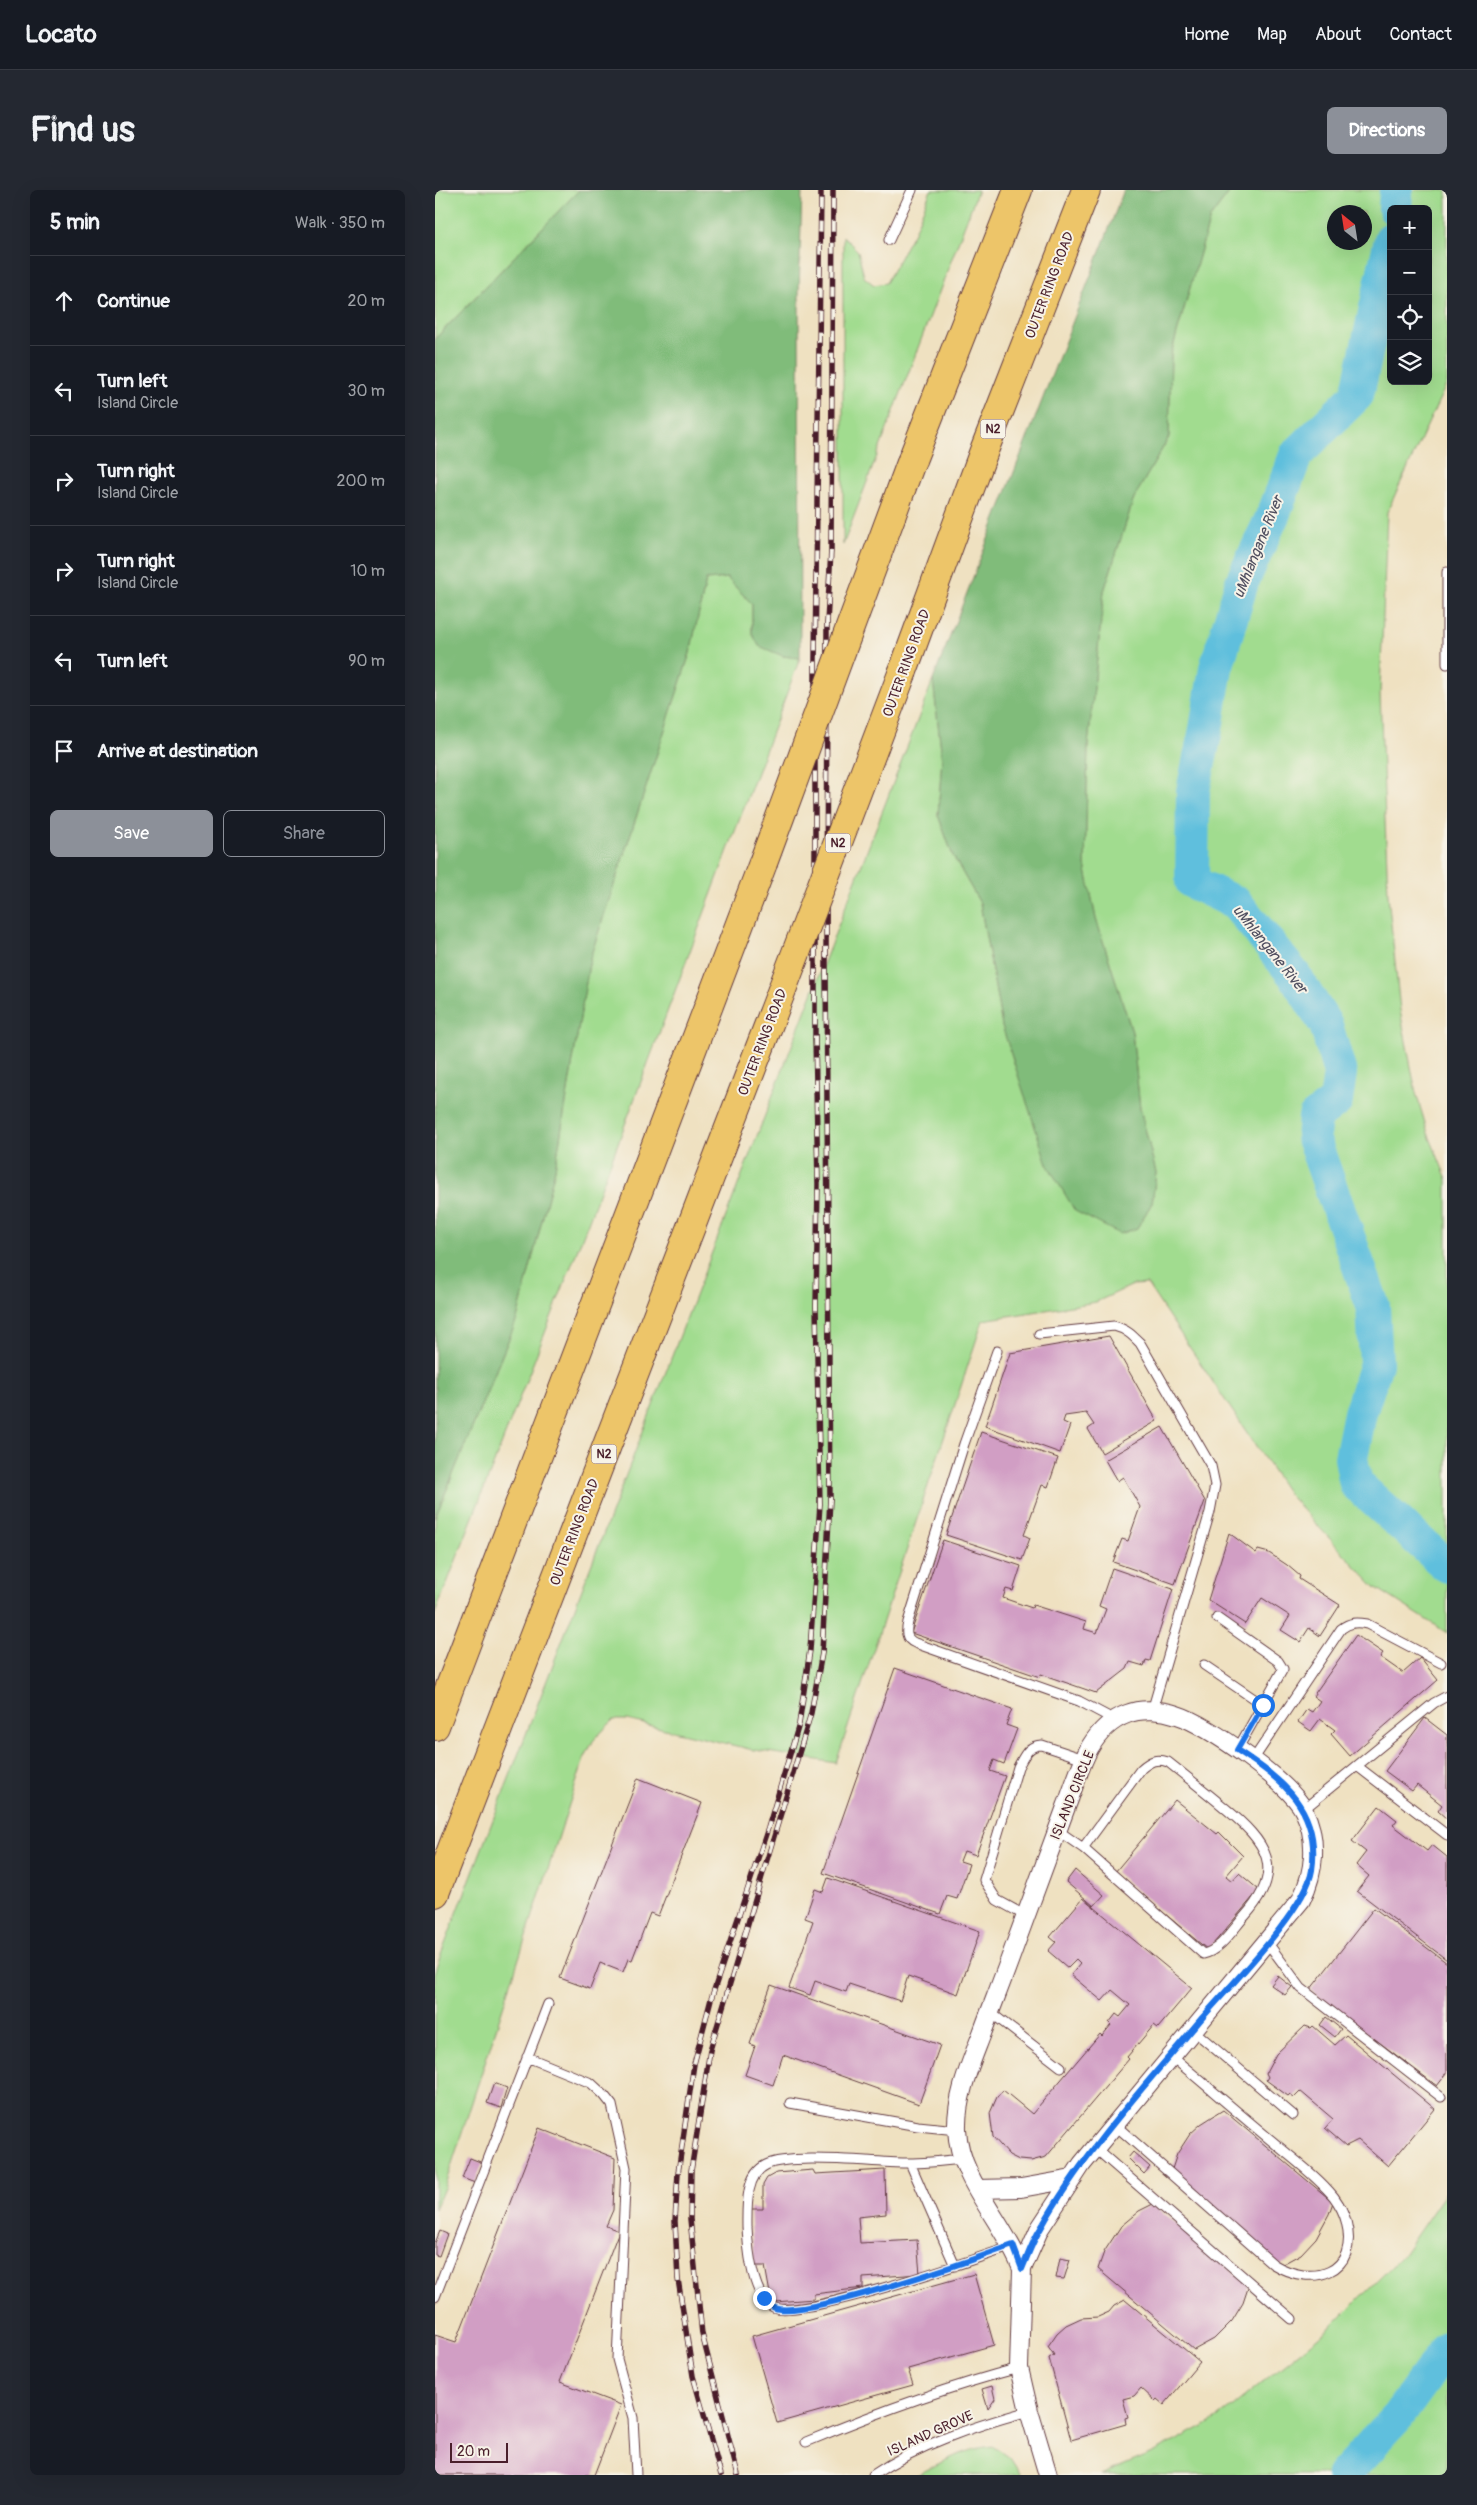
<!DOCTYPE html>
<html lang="en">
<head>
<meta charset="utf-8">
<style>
	:root { --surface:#171b24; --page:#242831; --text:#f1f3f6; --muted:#9ea1a6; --line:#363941; --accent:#8c9099 }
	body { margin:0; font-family:Pangolin,sans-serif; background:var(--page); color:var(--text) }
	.controls { position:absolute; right:15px; top:15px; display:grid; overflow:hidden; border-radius:8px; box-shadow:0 5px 20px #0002 }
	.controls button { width:45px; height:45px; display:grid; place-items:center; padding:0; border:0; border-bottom:1px solid var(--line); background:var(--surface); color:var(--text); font:25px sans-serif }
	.compass { position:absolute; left:892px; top:15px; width:45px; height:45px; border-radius:50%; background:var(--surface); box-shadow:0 5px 20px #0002; rotate:330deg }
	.scale { position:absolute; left:15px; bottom:12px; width:58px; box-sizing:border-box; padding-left:5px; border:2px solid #4a1f2b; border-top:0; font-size:14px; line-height:18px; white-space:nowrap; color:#4a1f2b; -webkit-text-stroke:4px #f7f3e8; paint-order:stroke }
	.stop { position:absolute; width:15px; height:15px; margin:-11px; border:4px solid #1a73e8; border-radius:50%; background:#fff }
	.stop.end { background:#1a73e8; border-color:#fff; box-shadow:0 1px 5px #0008 }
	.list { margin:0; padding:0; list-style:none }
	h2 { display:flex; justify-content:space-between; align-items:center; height:65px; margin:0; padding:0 20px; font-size:21px }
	h2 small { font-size:16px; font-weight:400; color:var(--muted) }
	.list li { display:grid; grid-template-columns:32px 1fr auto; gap:15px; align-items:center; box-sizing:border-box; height:90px; padding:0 20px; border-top:1px solid var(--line) }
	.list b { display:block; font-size:19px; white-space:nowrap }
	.list p { margin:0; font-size:16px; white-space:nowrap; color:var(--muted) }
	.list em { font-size:16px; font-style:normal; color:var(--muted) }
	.actions { display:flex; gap:10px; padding:15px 20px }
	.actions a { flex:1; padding:11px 0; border:1px solid var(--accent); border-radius:8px; text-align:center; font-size:18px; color:var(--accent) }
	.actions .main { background:var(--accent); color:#fff }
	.icon { flex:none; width:28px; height:28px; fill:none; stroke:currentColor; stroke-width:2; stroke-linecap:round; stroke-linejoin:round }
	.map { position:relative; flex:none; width:1012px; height:2285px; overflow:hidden; border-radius:8px }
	header { display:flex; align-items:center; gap:30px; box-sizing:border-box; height:70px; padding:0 25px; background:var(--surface); border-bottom:1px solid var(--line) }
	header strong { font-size:24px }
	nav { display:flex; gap:28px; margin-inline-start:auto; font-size:18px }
	.intro { display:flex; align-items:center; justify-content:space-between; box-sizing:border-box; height:120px; padding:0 30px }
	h1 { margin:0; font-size:35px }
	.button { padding:12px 22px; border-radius:8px; background:var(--accent); color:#fff; font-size:18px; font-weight:700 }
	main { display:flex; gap:30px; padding:0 30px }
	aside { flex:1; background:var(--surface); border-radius:8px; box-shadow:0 5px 20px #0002 }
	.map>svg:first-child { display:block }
	.green { fill:#a1dc8f; stroke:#767e5d; fill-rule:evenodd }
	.forest { fill:#80bc7a; stroke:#656e52 }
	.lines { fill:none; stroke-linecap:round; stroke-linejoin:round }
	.river { stroke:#5fbfdd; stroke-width:34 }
	.building { fill:#d19ec4 }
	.lane-casing { stroke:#633c42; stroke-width:11 }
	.street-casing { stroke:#633c42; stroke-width:20 }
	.highway-casing { stroke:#633c42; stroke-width:30 }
	.lane { stroke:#fff; stroke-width:9 }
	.street { stroke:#fff; stroke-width:18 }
	.highway { stroke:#edc569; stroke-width:28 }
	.rail-casing { stroke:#4a1f2b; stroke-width:5.5 }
	.rail { stroke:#f7f3e8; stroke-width:4; stroke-dasharray:11; stroke-linecap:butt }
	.highway-bridge-casing { stroke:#633c42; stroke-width:30; stroke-linecap:butt }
	.highway-bridge { stroke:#edc569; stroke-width:28 }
	.route { stroke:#1a73e8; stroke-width:6 }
	.labels { text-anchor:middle; stroke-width:4; stroke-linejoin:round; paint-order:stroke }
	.shield { fill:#f7f3e8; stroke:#7e5f64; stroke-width:1 }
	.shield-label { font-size:12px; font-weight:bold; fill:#4a1f2b }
	.street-label { font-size:14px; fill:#4a1f2b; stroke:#f7f3e8 }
	.water-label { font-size:15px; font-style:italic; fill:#504f60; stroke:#f7f3e8 }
</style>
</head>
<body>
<header>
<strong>Locato</strong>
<nav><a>Home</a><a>Map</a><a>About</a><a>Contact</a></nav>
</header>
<div class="intro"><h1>Find us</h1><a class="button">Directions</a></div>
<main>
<aside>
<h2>5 min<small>Walk · 350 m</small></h2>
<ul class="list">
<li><svg class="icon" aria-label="ahead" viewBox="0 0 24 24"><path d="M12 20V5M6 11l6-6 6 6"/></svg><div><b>Continue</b></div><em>20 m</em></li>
<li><svg class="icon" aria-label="left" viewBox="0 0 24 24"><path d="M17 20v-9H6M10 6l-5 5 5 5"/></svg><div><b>Turn left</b><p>Island Circle</p></div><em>30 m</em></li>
<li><svg class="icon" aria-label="right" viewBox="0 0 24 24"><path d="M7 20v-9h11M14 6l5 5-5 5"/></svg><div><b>Turn right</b><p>Island Circle</p></div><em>200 m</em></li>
<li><svg class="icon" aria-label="right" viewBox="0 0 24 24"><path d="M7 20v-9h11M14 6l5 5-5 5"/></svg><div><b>Turn right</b><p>Island Circle</p></div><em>10 m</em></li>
<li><svg class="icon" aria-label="left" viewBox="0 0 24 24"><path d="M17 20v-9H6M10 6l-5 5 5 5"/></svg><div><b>Turn left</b></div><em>90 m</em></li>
<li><svg class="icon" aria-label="arrive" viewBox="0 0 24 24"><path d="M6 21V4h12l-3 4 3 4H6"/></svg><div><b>Arrive at destination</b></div></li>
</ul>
<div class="actions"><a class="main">Save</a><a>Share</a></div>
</aside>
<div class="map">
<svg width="1012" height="2285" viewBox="0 0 1012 2285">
	<rect width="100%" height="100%" fill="#f7f3e8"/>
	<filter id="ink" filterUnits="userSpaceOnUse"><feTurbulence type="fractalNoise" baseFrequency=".02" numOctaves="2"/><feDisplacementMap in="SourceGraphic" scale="10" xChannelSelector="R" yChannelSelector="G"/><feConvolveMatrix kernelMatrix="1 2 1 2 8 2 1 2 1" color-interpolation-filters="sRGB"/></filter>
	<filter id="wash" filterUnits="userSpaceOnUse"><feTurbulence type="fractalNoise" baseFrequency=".0096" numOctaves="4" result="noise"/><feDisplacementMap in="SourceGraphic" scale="20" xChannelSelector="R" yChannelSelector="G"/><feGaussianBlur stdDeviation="1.12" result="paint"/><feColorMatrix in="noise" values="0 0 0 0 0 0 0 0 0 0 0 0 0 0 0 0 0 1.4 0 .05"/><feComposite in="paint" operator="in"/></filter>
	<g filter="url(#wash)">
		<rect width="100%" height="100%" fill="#efe1c1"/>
		<!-- green -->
		<path class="green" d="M 0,0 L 144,0 L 0,149 Z
			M 496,0 L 543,0 L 408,355 L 408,46 L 423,61 L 429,87 L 439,95 L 451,93 L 479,42 Z
			M 796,0 L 1012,0 L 1012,193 L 952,322 L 945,503 L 953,705 L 965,820 L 981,903 L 993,943 L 1012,989 L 1012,1443 L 940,1397 L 854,1305 L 712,1094 L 698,1095 L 661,1112 L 548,1130 L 401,1573 L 314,1559 L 192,1530 L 178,1530 L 158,1551 L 149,1569 L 9,1998 L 0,2019 L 0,1780 L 498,490 L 507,568 L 503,625 L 518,666 L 545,713 L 567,836 L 685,1044 L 702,1038 L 717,1013 L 721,983 L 705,918 L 697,842 L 661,729 L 650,675 L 653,555 L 669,401 L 699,308 L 734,247 L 736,164 L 775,28 ZM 956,19 L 993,19 L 993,191 L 956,191 ZM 899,22 L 929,22 L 929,52 L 899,52 Z
			M 292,388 L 317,414 L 317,443 L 348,466 L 365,468 L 153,1033 L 0,1424 L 0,1328 L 82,1129 L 120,979 L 155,768 L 255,463 L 271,390 Z
			M 1012,2001 L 1012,2285 L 666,2285 L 718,2263 L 783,2228 L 896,2137 L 967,2066 Z
			M 559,2256 L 575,2268 L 586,2285 L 482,2285 C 507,2272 531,2258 559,2256 Z"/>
		<!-- forest -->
		<path class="forest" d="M 144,0 L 367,0 L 364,103 L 365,468 L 348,466 L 324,456 L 317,443 L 317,414 L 292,388 L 271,390 L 255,463 L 155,768 L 120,979 L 82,1129 L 0,1328 L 0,149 Z
			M 689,0 L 796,0 L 775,28 L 736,164 L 734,247 L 699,308 L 669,401 L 653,555 L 650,675 L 661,729 L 697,842 L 705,918 L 721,983 L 717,1013 L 702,1038 L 685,1044 L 640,1021 L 612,974 L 567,836 L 545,713 L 518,666 L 503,625 L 507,568 L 498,490 Z"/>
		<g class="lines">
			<!-- river -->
			<path class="river" d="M 960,19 L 961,0
				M 956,49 L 922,205 L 861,265 L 839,323 L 807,392 L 781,478 L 771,539 L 758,601 L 757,692 L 801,713 L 860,786 L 891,835 L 905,883 L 901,911 L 880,927 L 878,948 L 938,1116 L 941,1174 L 925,1223 L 916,1268 L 921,1294 L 1012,1376
				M 908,2285 L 963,2226 L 1012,2158"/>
		</g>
		<g id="blocks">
			<!-- building -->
			<path class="building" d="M 674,1146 L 722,1231 L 667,1263 L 653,1239 L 659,1235 L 651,1223 L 630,1226 L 628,1232 L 635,1235 L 625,1263 L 550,1236 L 575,1163 Z
				M 727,1237 L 770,1311 L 740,1394 L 678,1372 L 687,1349 L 693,1351 L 705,1317 L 688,1287 L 682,1291 L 670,1270 Z
				M 546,1242 L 623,1268 L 613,1297 L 607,1295 L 589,1345 L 595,1348 L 587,1370 L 511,1345 Z
				M 794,1343 L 821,1363 L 823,1360 L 834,1363 L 852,1375 L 865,1386 L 864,1389 L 905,1415 L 885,1446 L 874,1438 L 865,1452 L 846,1440 L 855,1426 L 827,1408 L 810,1434 L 773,1410 Z
				M 508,1350 L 586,1376 L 578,1401 L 571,1399 L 568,1408 L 597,1418 L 598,1415 L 651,1432 L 649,1439 L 662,1443 L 671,1419 L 664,1416 L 677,1378 L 738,1399 L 715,1471 L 711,1470 L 709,1476 L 695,1472 L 692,1479 L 661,1503 L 606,1484 L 605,1487 L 476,1443 Z
				M 921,1445 L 948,1463 L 945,1467 L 968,1483 L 985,1468 L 1003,1490 L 915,1566 L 896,1544 L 900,1540 L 885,1529 L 876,1541 L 863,1532 L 872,1519 L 877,1522 L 885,1511 L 878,1506 Z
				M 460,1478 L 577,1519 L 571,1535 L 582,1539 L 569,1574 L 559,1570 L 555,1581 L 570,1586 L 541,1665 L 529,1661 L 525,1671 L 534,1674 L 522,1709 L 512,1706 L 505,1724 L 388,1683 Z
				M 990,1528 L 1012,1545 L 1012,1629 L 1003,1621 L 1007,1615 L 982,1595 L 977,1601 L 950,1581 Z
				M 203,1588 L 267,1613 L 223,1726 L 215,1723 L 197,1770 L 193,1769 L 188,1782 L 165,1773 L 155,1799 L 125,1788 Z
				M 740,1610 L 782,1644 L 784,1642 L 808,1666 L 791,1686 L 797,1691 L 804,1683 L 824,1700 L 773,1760 L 680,1682 Z
				M 944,1616 L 962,1630 L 958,1635 L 992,1661 L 997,1655 L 1012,1667 L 1012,1770 L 922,1701 L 934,1686 L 921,1675 L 931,1662 L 917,1651 Z
				M 640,1680 L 669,1705 L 659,1716 L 631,1692 Z
				M 393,1688 L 545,1741 L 523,1804 L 473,1786 L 465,1811 L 414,1794 L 411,1802 L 380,1791 L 375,1805 L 354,1798 L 378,1731 L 370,1728 L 380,1699 L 388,1702 Z
				M 648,1708 L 757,1798 L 723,1838 L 719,1835 L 692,1867 L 694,1869 L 611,1967 L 596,1971 L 584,1970 L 574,1965 L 558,1947 L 555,1923 L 562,1907 L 568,1900 L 597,1924 L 665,1844 L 667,1846 L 676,1835 L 674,1833 L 681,1824 L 685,1827 L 695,1815 L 677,1800 L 667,1811 L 636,1785 L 645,1774 L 641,1770 L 633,1778 L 613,1761 L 621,1752 L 615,1747 Z
				M 939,1718 L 1012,1773 L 1012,1883 L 1002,1896 L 875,1800 Z
				M 843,1786 L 857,1797 L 850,1805 L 836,1795 Z
				M 336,1795 L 505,1855 L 484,1914 L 348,1865 L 338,1895 L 310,1885 L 320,1856 L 315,1854 Z
				M 891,1827 L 906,1839 L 900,1847 L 885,1835 Z
				M 870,1836 L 876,1838 L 878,1836 L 900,1855 L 911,1845 L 1000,1919 L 953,1976 L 923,1950 L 911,1956 L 890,1938 L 898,1929 L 865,1901 L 859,1907 L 855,1904 L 853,1906 L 831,1890 L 833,1887 L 831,1883 L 841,1864 Z
				M 59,1893 L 72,1898 L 66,1918 L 52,1913 Z
				M 788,1920 L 898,2012 L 894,2024 L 881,2048 L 866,2064 L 844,2076 L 735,1985 L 742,1964 L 755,1944 L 766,1934 Z
				M 104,1938 L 180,1968 L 178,2020 L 171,2036 L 184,2041 L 125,2192 L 186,2215 L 159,2285 L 0,2285 L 0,2145 L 21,2152 Z
				M 698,1962 L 715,1977 L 709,1984 L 693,1968 Z
				M 35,1968 L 48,1973 L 40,1993 L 27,1988 Z
				M 378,1980 L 380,1984 L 450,1980 L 451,2024 L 423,2027 L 425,2053 L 482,2050 L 485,2084 L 428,2088 L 428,2098 L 379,2104 L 379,2109 L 340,2112 L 336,2109 L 330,2076 L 319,2076 L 315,2019 L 328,2019 L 328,1995 L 332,1988 L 341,1983 Z
				M 718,2014 L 814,2095 L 808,2113 L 797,2131 L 779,2149 L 759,2160 L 663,2079 L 669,2062 L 686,2036 L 704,2021 Z
				M 5,2041 L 12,2044 L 4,2066 L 0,2065 L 0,2053 Z
				M 625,2068 L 635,2070 L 629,2089 L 621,2088 Z
				M 539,2084 L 559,2155 L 473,2179 L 478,2195 L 342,2233 L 317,2146 Z
				M 690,2110 L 765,2172 L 729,2215 L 722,2209 L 720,2211 L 706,2198 L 699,2206 L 688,2209 L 693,2227 L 690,2228 L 691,2234 L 636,2250 L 614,2168 L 619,2165 L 613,2156 L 622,2143 L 631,2135 L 646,2128 L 663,2127 L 674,2122 L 679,2116 Z
				M 557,2196 L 560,2209 L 553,2219 L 547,2199 Z"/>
		</g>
	</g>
	<g filter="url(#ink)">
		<use href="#blocks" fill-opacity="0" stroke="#633c42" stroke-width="1"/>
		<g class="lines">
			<!-- lane casing -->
			<g class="lane-casing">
				<path id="lane" d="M 454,50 L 477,0
					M 1012,382 L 1012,474
					M 604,1144 L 679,1136 C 691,1139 697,1145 705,1153 L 776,1276 L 780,1295 L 775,1322 L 717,1521
					M 562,1161 L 529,1254 L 473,1432 C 471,1441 470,1449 480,1453 L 644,1511 L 680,1530
					M 782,1428 L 843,1471 L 848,1479 L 802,1560
					M 769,1475 L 828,1515
					M 818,1570 L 906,1439 C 915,1432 922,1432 932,1434 L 1006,1473
					M 922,1576 L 1012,1645
					M 869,1619 L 999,1513 L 1012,1506
					M 622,1640 L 648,1658 L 768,1764 C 785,1761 799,1738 810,1726 C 852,1679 831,1652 790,1618 C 771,1602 752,1587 733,1572 C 721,1568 715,1571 706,1579 L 648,1658
					M 591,1726 L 562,1710 L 549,1690 L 583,1577 C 589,1566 593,1555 607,1555 L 649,1569
					M 832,1752 L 866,1798 L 1006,1907
					M 555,1822 L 626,1877
					M 758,1840 L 858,1925
					M 92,1867 L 156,1893 L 169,1905 L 177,1915 L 191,1978 L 182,2169 L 198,2228 L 201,2285
					M 355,1913 L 483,1936 L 522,1940
					M 679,1934 L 838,2074 C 877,2098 925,2084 911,2031 C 909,2023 904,2014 899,2007 C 882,1986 858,1969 837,1951 C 803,1923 770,1894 736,1866
					M 660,1958 L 857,2129
					M 526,1969 C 509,1971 491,1973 473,1973 C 442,1973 355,1963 331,1975 C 310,1985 312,2018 312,2037 C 313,2058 317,2106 338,2117 C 363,2131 543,2068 578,2056
					M 475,1973 L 520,2076
					M 0,2107 L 113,1814
					M 371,2252 C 441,2223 511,2197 584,2178
					M 438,2285 C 484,2254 540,2236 594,2221"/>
			</g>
			<!-- street casing -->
			<g class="street-casing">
				<path id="street" d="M 542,1999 L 586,1998 L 637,1989
					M 587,2079 C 569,2032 524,1990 522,1939 C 521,1907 535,1875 546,1846 C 557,1816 569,1786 580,1755 C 597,1709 614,1663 631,1617 C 639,1597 645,1575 655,1557 C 664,1542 676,1530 692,1524 C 707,1518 727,1520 742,1525 C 772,1534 856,1593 869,1621 C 883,1649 880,1682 866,1710 L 647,1974 L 605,2038 L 587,2079 L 584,2178 L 594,2221 L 613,2285"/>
			</g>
			<!-- highway casing -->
			<g class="highway-casing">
				<path id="highway" d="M 477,270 L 583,0
					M 468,481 L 550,258 L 651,0
					M 0,1536 L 328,673
					M 0,1703 L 337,826"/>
			</g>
			<!-- lane -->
			<use href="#lane" class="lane"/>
			<!-- street -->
			<use href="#street" class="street"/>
			<!-- highway -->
			<use href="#highway" class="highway"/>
			<!-- rail casing -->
			<g class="rail-casing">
				<path id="rail" d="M 286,2285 L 258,2186 L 243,2089 L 240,2031 L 243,1983 L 259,1874 L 276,1809 L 333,1638 L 364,1534 L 375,1460 L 385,1314 L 381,1116 L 383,994 L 380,846 L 380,470 L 386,0
					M 303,2285 L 267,2144 L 255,2029 L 256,1981 L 275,1860 L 376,1523 L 387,1463 L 395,1309 L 391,778 L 392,433 L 396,360 L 398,0"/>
			</g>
			<!-- rail -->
			<use href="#rail" class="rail"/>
			<!-- highway-bridge casing -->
			<g class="highway-bridge-casing">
				<path id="highway-bridge" d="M 328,673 L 477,270
					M 337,826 L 468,481"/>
			</g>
			<!-- highway-bridge -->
			<use href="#highway-bridge" class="highway-bridge"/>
		</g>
	</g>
	<g class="lines" filter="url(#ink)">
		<!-- route -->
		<path class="route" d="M 329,2108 C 332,2112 335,2117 340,2118 C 370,2129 540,2069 578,2055 L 587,2079 C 593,2065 598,2050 606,2038 C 649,1961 711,1895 767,1828 C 795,1795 871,1720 877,1680 C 886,1620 848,1590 802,1560 L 828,1515"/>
	</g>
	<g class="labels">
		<!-- shield labels -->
		<g class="shield">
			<rect x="545.5" y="229.5" width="25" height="19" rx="4"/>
			<rect x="390.5" y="643.5" width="25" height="19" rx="4"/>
			<rect x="156.5" y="1254.5" width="25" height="19" rx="4"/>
		</g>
		<g class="shield-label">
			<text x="558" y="243">N2</text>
			<text x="403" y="657">N2</text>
			<text x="169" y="1268">N2</text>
		</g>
		<!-- street labels -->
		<g class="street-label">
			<text transform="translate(614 95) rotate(-69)" y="5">OUTER RING ROAD</text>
			<text transform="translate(471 473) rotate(-70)" y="5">OUTER RING ROAD</text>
			<text transform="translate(327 852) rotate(-69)" y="5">OUTER RING ROAD</text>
			<text transform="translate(139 1342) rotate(-69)" y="5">OUTER RING ROAD</text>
			<text transform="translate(637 1605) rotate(-68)" y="5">ISLAND CIRCLE</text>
			<text transform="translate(495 2243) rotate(-24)" y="5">ISLAND GROVE</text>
		</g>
		<!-- water labels -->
		<g class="water-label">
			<text transform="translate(823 357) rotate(-68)" y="5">uMhlangane River</text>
			<text transform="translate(835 759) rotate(51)" y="5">uMhlangane River</text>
		</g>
	</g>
</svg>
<div class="controls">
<button>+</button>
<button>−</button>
<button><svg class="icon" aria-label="locate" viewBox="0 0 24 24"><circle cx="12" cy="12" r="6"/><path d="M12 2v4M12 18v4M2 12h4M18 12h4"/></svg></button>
<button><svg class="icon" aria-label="layers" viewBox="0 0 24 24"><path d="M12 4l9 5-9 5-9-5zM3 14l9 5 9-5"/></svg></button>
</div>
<svg class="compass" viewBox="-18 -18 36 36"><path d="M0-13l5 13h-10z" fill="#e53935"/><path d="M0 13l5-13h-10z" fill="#9ea1a6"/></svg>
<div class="scale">20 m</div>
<div class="stop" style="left:828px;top:1515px"></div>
<div class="stop end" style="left:329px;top:2108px"></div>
</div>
</main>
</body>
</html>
